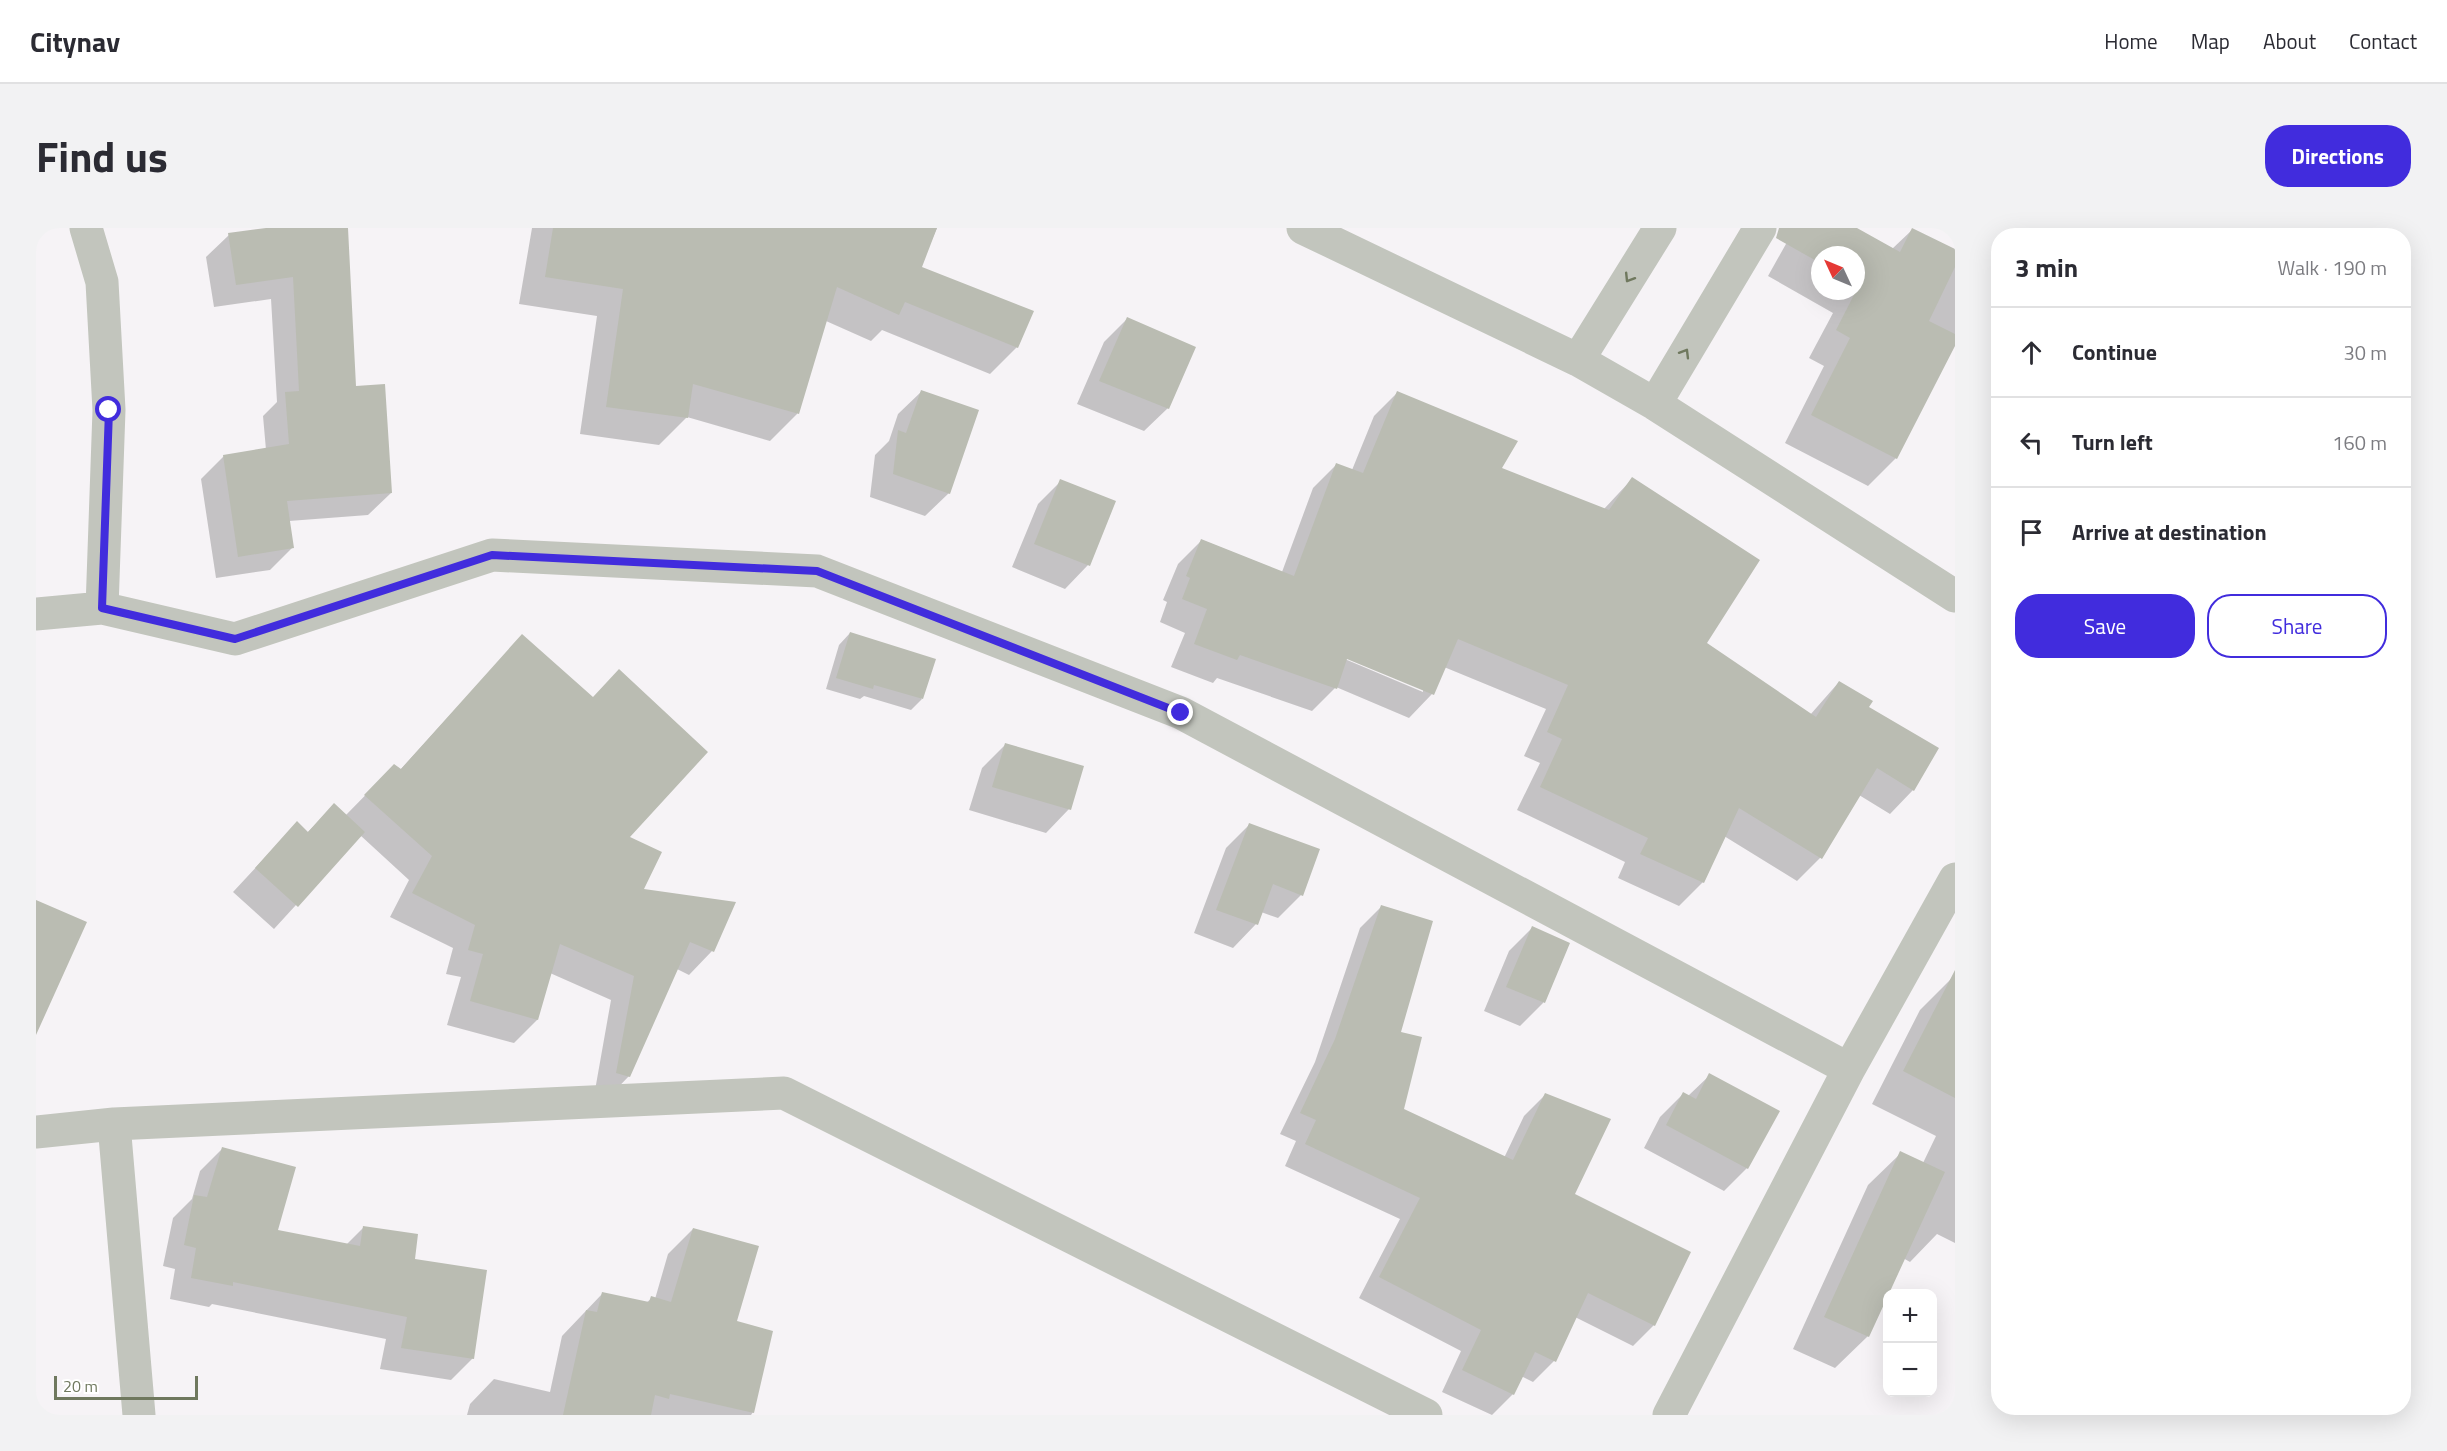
<!DOCTYPE html>
<html lang="en">
<head>
<meta charset="utf-8">
<style>
	:root { --surface:#fff; --page:#f2f2f3; --text:#2b2b33; --muted:#7c7c81; --line:#e1e1e2; --accent:#412cdd }
	body { margin:0; font-family:"Titillium Web",sans-serif; background:var(--page); color:var(--text) }
	.controls { position:absolute; right:18px; bottom:18px; display:grid; overflow:hidden; border-radius:12px; box-shadow:0 6px 24px #0002 }
	.controls button { width:54px; height:54px; display:grid; place-items:center; padding:0; border:0; border-bottom:2px solid var(--line); background:var(--surface); color:var(--text); font:30px sans-serif }
	.compass { position:absolute; left:1775px; top:18px; width:54px; height:54px; border-radius:50%; background:var(--surface); box-shadow:0 6px 24px #0002; rotate:314deg }
	.scale { position:absolute; left:18px; bottom:15px; width:144px; box-sizing:border-box; padding-left:6px; border:3px solid #6f785e; border-top:0; font-size:16px; line-height:21px; white-space:nowrap; color:#6f785e; -webkit-text-stroke:4px #fff; paint-order:stroke }
	.stop { position:absolute; width:18px; height:18px; margin:-14px; border:4px solid #412cdd; border-radius:50%; background:#fff }
	.stop.end { background:#412cdd; border-color:#fff; box-shadow:0 2px 6px #0008 }
	.list { margin:0; padding:0; list-style:none }
	h2 { display:flex; justify-content:space-between; align-items:center; height:78px; margin:0; padding:0 24px; font-size:26px }
	h2 small { font-size:20px; font-weight:400; color:var(--muted) }
	.list li { display:grid; grid-template-columns:39px 1fr auto; gap:18px; align-items:center; box-sizing:border-box; height:90px; padding:0 24px; border-top:2px solid var(--line) }
	.list b { display:block; font-size:22px; white-space:nowrap }
	.list em { font-size:20px; font-style:normal; color:var(--muted) }
	.actions { display:flex; gap:12px; padding:18px 24px }
	.actions a { flex:1; padding:14px 0; border:2px solid var(--accent); border-radius:24px; text-align:center; font-size:21px; color:var(--accent) }
	.actions .main { background:var(--accent); color:#fff }
	.icon { flex:none; width:33px; height:33px; fill:none; stroke:currentColor; stroke-width:2; stroke-linecap:round; stroke-linejoin:round }
	.map { position:relative; flex:none; width:1919px; height:1187px; overflow:hidden; border-radius:24px }
	header { display:flex; align-items:center; gap:36px; box-sizing:border-box; height:84px; padding:0 30px; background:var(--surface); border-bottom:2px solid var(--line) }
	header strong { font-size:28px }
	nav { display:flex; gap:33px; margin-inline-start:auto; font-size:21px }
	.intro { display:flex; align-items:center; justify-content:space-between; box-sizing:border-box; height:144px; padding:0 36px }
	h1 { margin:0; font-size:42px }
	.button { padding:15px 27px; border-radius:24px; background:var(--accent); color:#fff; font-size:21px; font-weight:700 }
	main { display:flex; gap:36px; padding:0 36px }
	aside { flex:1; background:var(--surface); border-radius:24px; box-shadow:0 6px 24px #0002 }
	.map>svg:first-child { display:block }
	.shadow { fill:#0003; fill-rule:evenodd }
	.building { fill:#babcb2 }
	.lines { fill:none; stroke-linecap:round; stroke-linejoin:round }
	.street { stroke:#c2c5bd; stroke-width:33 }
	.oneway { stroke:#6f785e }
	.route { stroke:#412cdd; stroke-width:8 }
</style>
</head>
<body>
<header>
<strong>Citynav</strong>
<nav><a>Home</a><a>Map</a><a>About</a><a>Contact</a></nav>
</header>
<div class="intro"><h1>Find us</h1><a class="button">Directions</a></div>
<main>
<div class="map">
<svg width="1919" height="1187" viewBox="0 0 1919 1187">
	<rect width="100%" height="100%" fill="#f6f3f6"/>
	<!-- shadow -->
	<path class="shadow" d="M 257,0 L 310,0 L 319,160 L 355,265 L 332,287 L 253,293 L 257,319 L 234,342 L 180,350 L 165,251 L 188,228 L 230,222 L 227,188 L 241,174 L 235,71 L 178,79 L 170,29 L 193,7 Z
		M 496,0 L 901,0 L 884,39 L 981,119 L 954,146 L 846,102 L 835,113 L 790,93 L 761,186 L 734,213 L 651,189 L 623,217 L 544,206 L 561,88 L 483,76 Z
		M 1762,0 L 1818,0 L 1856,21 L 1876,2 L 1919,22 L 1919,114 L 1860,230 L 1832,258 L 1749,215 L 1788,138 L 1773,130 L 1797,85 L 1732,48 L 1755,7 ZM 1784,27 L 1820,27 L 1820,63 L 1784,63 Z
		M 1091,91 L 1132,180 L 1108,203 L 1041,176 L 1068,114 Z
		M 886,163 L 913,265 L 889,288 L 834,269 L 839,227 L 853,213 L 862,186 Z
		M 1361,165 L 1464,241 L 1568,281 L 1596,251 L 1669,416 L 1774,487 L 1803,454 L 1831,480 L 1877,562 L 1854,586 L 1823,567 L 1784,630 L 1761,653 L 1688,608 L 1667,654 L 1643,678 L 1582,650 L 1589,634 L 1481,582 L 1504,535 L 1488,528 L 1510,481 L 1408,439 L 1396,466 L 1373,490 L 1300,459 L 1276,483 L 1181,450 L 1177,455 L 1135,439 L 1149,405 L 1124,394 L 1131,374 L 1127,372 L 1142,336 L 1166,312 L 1246,344 L 1277,260 L 1300,237 L 1316,242 L 1338,188 ZM 1305,427 L 1387,461 L 1387,464 L 1304,429 Z
		M 1025,253 L 1078,274 L 1052,337 L 1029,361 L 976,339 L 1002,276 Z
		M 814,405 L 886,471 L 875,482 L 828,468 L 824,471 L 790,461 L 803,417 Z
		M 486,408 L 591,610 L 606,662 L 676,723 L 653,747 L 641,741 L 593,848 L 570,872 L 558,868 L 575,772 L 514,745 L 501,792 L 478,815 L 411,797 L 425,749 L 410,746 L 417,720 L 354,689 L 373,652 L 324,607 L 238,701 L 197,664 L 261,595 L 271,605 L 298,577 L 309,588 L 358,538 L 364,542 Z
		M 969,517 L 1033,581 L 1010,605 L 933,582 L 946,540 Z
		M 1213,597 L 1265,667 L 1242,690 L 1225,684 L 1220,696 L 1197,720 L 1158,705 L 1190,620 Z
		M 1345,679 L 1363,805 L 1366,882 L 1468,930 L 1488,888 L 1509,867 L 1537,966 L 1618,1097 L 1597,1118 L 1539,1089 L 1518,1133 L 1497,1154 L 1485,1148 L 1477,1166 L 1456,1187 L 1406,1164 L 1425,1123 L 1323,1070 L 1364,991 L 1249,938 L 1260,913 L 1244,906 L 1279,834 L 1324,700 Z
		M 1496,700 L 1532,716 L 1507,775 L 1484,798 L 1448,783 L 1473,723 Z
		M 1916,750 L 1919,751 L 1919,1015 L 1901,1006 L 1874,1034 L 1867,1030 L 1832,1108 L 1799,1140 L 1757,1121 L 1832,957 L 1865,925 L 1887,935 L 1900,908 L 1836,876 L 1884,782 Z
		M 1674,847 L 1711,940 L 1688,963 L 1608,920 L 1624,889 L 1647,866 L 1652,868 Z
		M 186,921 L 240,1003 L 310,1017 L 327,1000 L 377,1033 L 437,1130 L 415,1152 L 344,1141 L 350,1111 L 176,1076 L 173,1079 L 134,1071 L 139,1041 L 127,1038 L 137,990 L 156,971 L 164,943 Z
		M 657,1001 L 699,1094 L 717,1184 L 715,1187 L 431,1187 L 434,1176 L 458,1151 L 514,1164 L 526,1108 L 566,1066 L 610,1075 L 616,1070 L 619,1071 L 632,1026 Z"/>
	<!-- building -->
	<path class="building" d="M 230,0 L 312,0 L 320,158 L 349,156 L 356,265 L 251,273 L 258,320 L 202,329 L 187,227 L 253,216 L 249,164 L 263,163 L 257,49 L 200,57 L 192,5 Z
		M 517,0 L 901,0 L 886,39 L 998,83 L 982,120 L 869,74 L 863,87 L 801,59 L 763,186 L 657,156 L 652,190 L 570,179 L 587,61 L 509,49 Z
		M 1743,0 L 1821,0 L 1864,24 L 1876,0 L 1919,21 L 1919,39 L 1893,93 L 1919,106 L 1919,118 L 1861,231 L 1775,187 L 1814,110 L 1800,102 L 1823,57 L 1820,56 L 1820,27 L 1784,27 L 1784,35 L 1740,10 Z
		M 1091,89 L 1160,119 L 1133,181 L 1063,153 Z
		M 885,162 L 943,182 L 914,266 L 857,246 L 862,202 L 870,205 Z
		M 1361,163 L 1482,213 L 1466,240 L 1573,282 L 1596,249 L 1724,332 L 1671,415 L 1780,489 L 1803,453 L 1837,473 L 1833,479 L 1903,520 L 1878,563 L 1841,540 L 1786,631 L 1703,580 L 1668,655 L 1604,626 L 1612,610 L 1504,559 L 1526,511 L 1511,504 L 1532,457 L 1422,411 L 1398,467 L 1311,431 L 1301,461 L 1204,427 L 1201,432 L 1158,416 L 1171,381 L 1146,371 L 1154,350 L 1150,348 L 1165,311 L 1258,348 L 1300,235 L 1327,245 Z
		M 1024,251 L 1080,273 L 1054,338 L 998,316 Z
		M 814,404 L 900,431 L 887,471 L 838,457 L 837,461 L 800,450 Z
		M 486,406 L 557,469 L 583,441 L 672,524 L 594,609 L 626,624 L 608,661 L 700,674 L 678,724 L 654,714 L 594,849 L 580,845 L 598,748 L 524,716 L 502,792 L 434,773 L 447,726 L 432,722 L 439,697 L 376,665 L 396,628 L 328,567 L 358,536 L 365,541 Z
		M 969,515 L 1048,538 L 1035,582 L 956,559 Z
		M 298,575 L 329,604 L 262,679 L 219,640 L 261,593 L 272,604 Z
		M 1213,595 L 1284,621 L 1267,668 L 1237,656 L 1222,697 L 1180,682 Z
		M 0,672 L 51,694 L 0,807 Z
		M 1345,677 L 1397,693 L 1365,804 L 1386,809 L 1368,881 L 1477,932 L 1509,865 L 1575,891 L 1539,966 L 1655,1024 L 1619,1098 L 1552,1065 L 1520,1134 L 1499,1124 L 1478,1167 L 1426,1142 L 1445,1102 L 1343,1049 L 1384,970 L 1269,916 L 1280,892 L 1264,885 L 1299,811 Z
		M 1496,698 L 1534,715 L 1509,775 L 1470,759 Z
		M 1919,742 L 1919,870 L 1867,843 Z
		M 1673,845 L 1744,883 L 1712,941 L 1630,897 L 1647,864 L 1660,871 Z
		M 186,919 L 260,939 L 242,1002 L 324,1018 L 327,998 L 382,1006 L 379,1031 L 451,1042 L 438,1131 L 365,1120 L 371,1089 L 197,1054 L 197,1058 L 155,1050 L 160,1020 L 148,1017 L 158,967 L 171,969 Z
		M 1864,923 L 1909,944 L 1833,1109 L 1788,1089 Z
		M 657,1000 L 723,1018 L 701,1093 L 737,1103 L 718,1185 L 634,1166 L 633,1171 L 619,1167 L 615,1187 L 527,1187 L 550,1082 L 561,1084 L 566,1064 L 613,1074 L 615,1068 L 635,1074 Z"/>
	<g class="lines">
		<!-- street -->
		<path class="street" d="M 50,0 L 66,54 L 73,182 L 66,380
			M 1267,0 L 1542,132 L 1619,176 L 1919,368
			M 1542,132 L 1624,0
			M 1619,176 L 1724,0
			M 0,386 L 66,380 L 199,411 L 456,327 L 781,343 L 1145,485 L 1813,841
			M 78,896 L 103,1187
			M 0,904 L 78,896 L 748,865 L 1390,1187
			M 1633,1187 L 1813,841 L 1919,651"/>
	</g>
	<!-- one-way arrows -->
	<defs><path id="oneway-chevron" d="M-2-3.5L2.5 0L-2 3.5" fill="none" stroke-width="1.6" stroke-linecap="round" stroke-linejoin="round" transform="scale(1.5)"/></defs>
	<g class="oneway">
		<use href="#oneway-chevron" transform="translate(1593 50) rotate(122)"/>
		<use href="#oneway-chevron" transform="translate(1649 125) rotate(-59)"/>
	</g>
	<g class="lines">
		<!-- route -->
		<path class="route" d="M 73,182 L 66,380 L 199,411 L 456,327 L 781,343 L 1145,485"/>
	</g>
</svg>
<div class="controls">
<button>+</button>
<button>−</button>
</div>
<svg class="compass" viewBox="-18 -18 36 36"><path d="M0-13l5 13h-10z" fill="#e53935"/><path d="M0 13l5-13h-10z" fill="#7c7c81"/></svg>
<div class="scale">20 m</div>
<div class="stop" style="left:73px;top:182px"></div>
<div class="stop end" style="left:1145px;top:485px"></div>
</div>
<aside>
<h2>3 min<small>Walk · 190 m</small></h2>
<ul class="list">
<li><svg class="icon" aria-label="ahead" viewBox="0 0 24 24"><path d="M12 20V5M6 11l6-6 6 6"/></svg><div><b>Continue</b></div><em>30 m</em></li>
<li><svg class="icon" aria-label="left" viewBox="0 0 24 24"><path d="M17 20v-9H6M10 6l-5 5 5 5"/></svg><div><b>Turn left</b></div><em>160 m</em></li>
<li><svg class="icon" aria-label="arrive" viewBox="0 0 24 24"><path d="M6 21V4h12l-3 4 3 4H6"/></svg><div><b>Arrive at destination</b></div></li>
</ul>
<div class="actions"><a class="main">Save</a><a>Share</a></div>
</aside>
</main>
</body>
</html>
